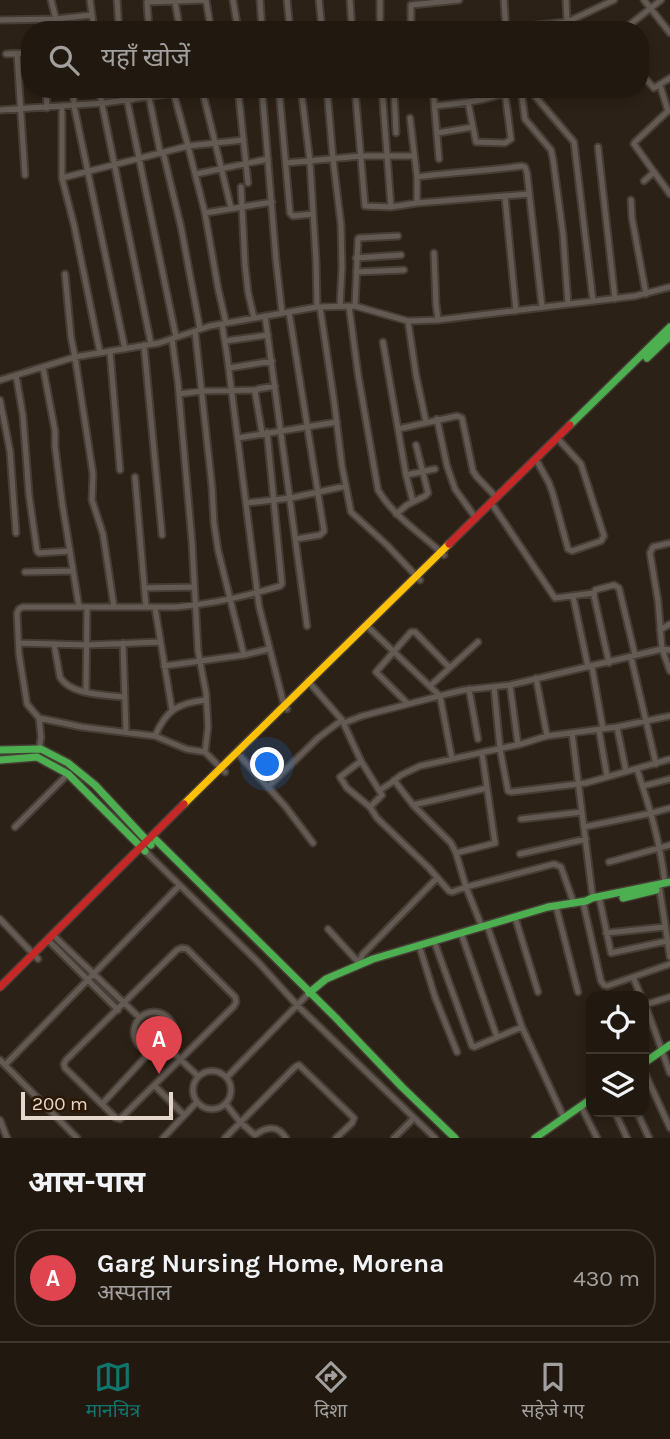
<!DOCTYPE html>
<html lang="hi">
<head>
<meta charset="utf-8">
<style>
	:root { --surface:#211910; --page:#292219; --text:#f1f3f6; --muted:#a2a09f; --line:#3e3830; --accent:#0f766e }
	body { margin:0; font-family:Karla,"Noto Sans Devanagari",sans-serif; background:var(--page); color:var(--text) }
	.controls { position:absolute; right:21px; bottom:21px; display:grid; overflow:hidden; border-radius:14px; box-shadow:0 4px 10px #0003 }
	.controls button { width:63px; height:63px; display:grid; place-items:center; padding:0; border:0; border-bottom:2px solid var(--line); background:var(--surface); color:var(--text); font:35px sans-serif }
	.scale { position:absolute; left:21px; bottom:18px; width:152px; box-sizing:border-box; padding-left:7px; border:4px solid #e5d7cb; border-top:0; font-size:19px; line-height:24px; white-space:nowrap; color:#e5d7cb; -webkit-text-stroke:5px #2b1704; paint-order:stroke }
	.you { position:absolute; left:268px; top:765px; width:24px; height:24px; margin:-18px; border:5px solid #fff; border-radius:50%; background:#1a73e8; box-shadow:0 0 0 10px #1a73e833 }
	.badge { display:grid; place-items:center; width:46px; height:46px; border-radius:50%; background:var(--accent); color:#fff; font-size:23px; font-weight:700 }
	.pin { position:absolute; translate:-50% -58px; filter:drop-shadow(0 2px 4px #0008) }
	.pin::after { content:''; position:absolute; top:37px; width:24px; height:21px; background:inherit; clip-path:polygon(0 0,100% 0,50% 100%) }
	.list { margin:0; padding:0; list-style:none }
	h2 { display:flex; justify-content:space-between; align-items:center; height:91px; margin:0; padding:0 28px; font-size:30px }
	h2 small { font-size:23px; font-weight:400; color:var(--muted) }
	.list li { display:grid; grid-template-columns:46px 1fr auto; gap:21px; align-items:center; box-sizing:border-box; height:98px; margin:0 14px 14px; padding:0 14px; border:2px solid var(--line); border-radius:28px }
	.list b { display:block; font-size:26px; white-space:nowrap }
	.list p { margin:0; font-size:23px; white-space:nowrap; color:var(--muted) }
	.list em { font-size:23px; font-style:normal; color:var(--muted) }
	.icon { flex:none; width:38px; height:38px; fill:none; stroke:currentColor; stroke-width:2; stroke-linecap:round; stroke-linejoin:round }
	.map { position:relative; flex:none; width:670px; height:1138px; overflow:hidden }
	.search { position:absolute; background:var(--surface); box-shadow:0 4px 10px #0003; left:21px; right:21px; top:21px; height:77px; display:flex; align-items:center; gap:18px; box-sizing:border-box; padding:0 24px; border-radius:28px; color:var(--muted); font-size:26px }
	.sheet { height:203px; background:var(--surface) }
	nav { display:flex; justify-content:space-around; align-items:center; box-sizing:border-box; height:98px; border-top:2px solid var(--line); background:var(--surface); font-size:19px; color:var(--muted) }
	nav a { display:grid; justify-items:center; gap:4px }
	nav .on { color:var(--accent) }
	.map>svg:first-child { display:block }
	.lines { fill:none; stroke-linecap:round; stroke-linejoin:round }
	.street-casing { stroke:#463d35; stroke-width:9 }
	.fast-casing { stroke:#463d35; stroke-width:10 }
	.slow-casing { stroke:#463d35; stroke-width:10 }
	.jam-casing { stroke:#463d35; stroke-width:10 }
	.street { stroke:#635b53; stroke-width:5 }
	.fast { stroke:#4caf50; stroke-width:7 }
	.slow { stroke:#ffc107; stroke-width:7 }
	.jam { stroke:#c62828; stroke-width:7 }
</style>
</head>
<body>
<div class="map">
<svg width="670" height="1138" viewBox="0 0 670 1138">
	<rect width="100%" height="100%" fill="#2c2116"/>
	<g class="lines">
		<!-- street casing -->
		<g class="street-casing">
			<path id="street" d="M 51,0 L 56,19 L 62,30
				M 90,0 L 94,30
				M 117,0 L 119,30
				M 233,0 L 238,30
				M 260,0 L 262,30
				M 287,0 L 290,30
				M 319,0 L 322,30
				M 350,0 L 352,30
				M 380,0 L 380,30
				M 504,0 L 506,30
				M 644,0 L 670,33
				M 147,2 L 206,0 L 211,30
				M 147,2 L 149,30
				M 175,2 L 180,30
				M 0,20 L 56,19 L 92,15
				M 411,30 L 411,5 L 459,0
				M 488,30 L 567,22 L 566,0
				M 567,30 L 567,22 L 614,0
				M 623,30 L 661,0
				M 6,54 L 30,53
				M 17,54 L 25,175
				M 640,73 L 654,88 L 670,78
				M 46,89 L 47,108
				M 73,89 L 74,106 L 125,349
				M 99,89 L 151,344
				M 130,89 L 132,100
				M 202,89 L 231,208
				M 238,89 L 248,183
				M 262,89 L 276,260 L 282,313
				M 279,89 L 290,213 L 293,216 L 313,214
				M 301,89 L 310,162 L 316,260 L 317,307
				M 327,89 L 333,159 L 341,225 L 342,267 L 340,306
				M 355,89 L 365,206 L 391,207 L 417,203 L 529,194
				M 382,89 L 391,207
				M 394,89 L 396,133
				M 433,89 L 439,159
				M 521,89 L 525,119 L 551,150 L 553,159 L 563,234 L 568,304
				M 529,89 L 574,142 L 593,301
				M 149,97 L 160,152
				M 127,100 L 176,337
				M 468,102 L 476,142 L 505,143 L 511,139 L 505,93
				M 435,106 C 461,103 490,101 514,89
				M 62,107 L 62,178 L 74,225 L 100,353
				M 0,110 L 104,103 L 204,89
				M 410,118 L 417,177 L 417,203
				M 437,133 L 473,127
				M 598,147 L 615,299
				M 163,152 L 181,227 L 200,329
				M 286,163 L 361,156 L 414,156
				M 654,172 L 670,194
				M 196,174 L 268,159
				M 417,177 C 452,172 487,171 522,166 L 525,167 L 527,173 L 542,307
				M 62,178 L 188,146 L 174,94
				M 644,181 L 654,172 L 634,144 L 635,142 L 668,111 L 660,85
				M 241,187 L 245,265 L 248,292 L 254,318
				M 505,197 L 516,311
				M 631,200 L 632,218 L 646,294
				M 205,213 L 272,202
				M 434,253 L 436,304 L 438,320
				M 356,258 L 401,255
				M 356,272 L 404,270
				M 65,274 L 71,337 L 75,357 L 93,474 L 92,500 L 103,534 L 114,607
				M 349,306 L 358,374 L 378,490 C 394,517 422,534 444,555
				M 355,306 L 358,239 L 359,238 L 398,236
				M 320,307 L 334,401 L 342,466 L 351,512 L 387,545 L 420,580
				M 289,312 L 324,531 L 320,535 L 296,539
				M 265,316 L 307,626
				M 408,321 L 416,375 L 426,422
				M 226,323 L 218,288 L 205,213 L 188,146 L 243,140
				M 222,324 L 227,355 L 259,606 L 284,705 L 287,709
				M 195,331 L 212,487 L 214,523 L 218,550 L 244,655
				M 172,339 L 178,383 L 192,542 L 198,651 L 206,693 L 208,727 L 205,752 L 225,772
				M 225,341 L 268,335
				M 383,342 L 406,475
				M 144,345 L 162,535
				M 110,351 L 120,470
				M 43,367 L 55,431 L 55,446 L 62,502 L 79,607
				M 229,368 L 272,361
				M 16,375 L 23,416 L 29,495 L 37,551 L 39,553 L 70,551
				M 0,380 L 75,357 L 159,343 L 210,326 L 317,307 L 355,306 L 408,321 L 438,320 L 635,296 L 670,287
				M 179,394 L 202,391 L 256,390
				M 0,400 L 10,451 L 16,533
				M 437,419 L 447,466 L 455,489 L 475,517
				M 398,429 L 457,416 L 462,418 L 473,471 L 477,477 L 496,497
				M 262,433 L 255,392 L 258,389 L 275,386
				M 238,438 L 337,422
				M 538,463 L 549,483 L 553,494 L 568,549 L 572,551 L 601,541 L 604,536 L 581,464 L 560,441
				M 135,477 L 146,607
				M 413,502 L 406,475 L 435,469
				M 246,503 L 291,498 L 346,486
				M 494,507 L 555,598 L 594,593
				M 396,514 L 407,505 L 425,496 L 428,493 L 416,445
				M 670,543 L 653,547 L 650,553 L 658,601 L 662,649 L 670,671
				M 25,572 L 73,571
				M 144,588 L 194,587
				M 573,596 L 588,667
				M 155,608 L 172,710
				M 366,625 L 440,696 L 452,759
				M 660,630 L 670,624
				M 19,643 L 86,645 L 160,642
				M 123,643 L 126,732
				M 54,644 L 60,677 C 70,695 106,695 125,697
				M 631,657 L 656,764
				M 609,663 L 594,596 L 595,590 L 614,585 L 619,588 L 635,655
				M 164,666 L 244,655 L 269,649
				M 592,667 L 603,729
				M 536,678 L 547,736
				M 308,681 L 342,720 L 361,761
				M 510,685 L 518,745
				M 430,686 L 478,642
				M 494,687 L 500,749 L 508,791 L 511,792 L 586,783 L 670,759
				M 469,689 L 478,739
				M 86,692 L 87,607
				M 408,704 L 376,672 L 411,632 L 415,632 L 449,667
				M 39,718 L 27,704 L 19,654 L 17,613 L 19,609 L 23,607 L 177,607 C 211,604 247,596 280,586 L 282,584 L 267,432
				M 344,723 L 362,716 L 447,694 L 464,690 L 510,685 L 662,649 L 670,650
				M 617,727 L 626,771
				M 599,730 L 607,776
				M 572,733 L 592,892 L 594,898
				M 39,751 L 41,737 L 39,718 L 82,727 L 155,736
				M 205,752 L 186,749 L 155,736 C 166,710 178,703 206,700
				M 240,756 L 285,806 L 313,843
				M 361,761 L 382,795 L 370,807 L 347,788 L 340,777 Z
				M 637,769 C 650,809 660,841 665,883
				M 394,780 L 413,805 L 451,843 L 456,853 L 466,887 L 554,864 L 561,867 L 574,904
				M 269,786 L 318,738 L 342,720
				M 643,786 L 670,779
				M 380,790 L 391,783 L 401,775 L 420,766 L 521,744 L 547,736 L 617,727 L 670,716
				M 413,805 L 487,788
				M 370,807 L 377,818 L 429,868 L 449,891 L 452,892 L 466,887 L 482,927
				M 521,819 L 582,812
				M 15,827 L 68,774
				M 584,827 L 652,813 L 670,808
				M 145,851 L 258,962 L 297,1005 L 435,1138
				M 456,853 L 495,843 L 482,753
				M 520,854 L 586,839
				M 609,862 L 670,845
				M 659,885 L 670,957
				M 600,901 L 611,953 L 667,941
				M 583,902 L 601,981 L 604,985 L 607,986 L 670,964
				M 556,906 L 578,992
				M 515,917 L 538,992
				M 0,919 L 38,959
				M 487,925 L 522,1027 L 564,1118
				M 328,929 L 359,963
				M 461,933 L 497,1037
				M 606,933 L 665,927
				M 53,935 L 140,1018
				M 48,940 L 118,1010
				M 434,941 L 472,1046 L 474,1047 L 522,1027
				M 419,945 L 435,997 L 457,1052
				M 182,948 L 187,949 L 235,997 L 236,1002 L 234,1006 L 120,1119 L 116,1118 L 65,1068 L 64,1064 L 66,1060 L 177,950 Z
				M 357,965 L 363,954 L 437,878
				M 633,977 L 641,996
				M 644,1001 L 670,1073
				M 644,1005 L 670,997
				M134 1032a20 20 0 1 1 40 0a20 20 0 1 1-40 0Z
				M 168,1048 L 198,1076
				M 0,1060 L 77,1138
				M 5,1065 L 179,886
				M193 1090a19 19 0 1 1 38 0a19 19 0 1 1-38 0Z
				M 644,1071 L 670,1128
				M 227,1077 L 309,993
				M 155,1086 L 184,1115
				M 102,1104 L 150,1052
				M 226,1104 L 240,1122 L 255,1135
				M 581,1106 L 597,1138
				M 615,1112 L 627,1138
				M 637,1112 L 649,1138
				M 0,1120 L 7,1138
				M 255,1135 C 266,1127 277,1124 286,1138
				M 163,1138 L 197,1102
				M 225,1138 L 295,1067 L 299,1065 L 354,1118 L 352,1123 L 336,1138
				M 394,1138 L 414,1118"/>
		</g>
		<!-- fast casing -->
		<g class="fast-casing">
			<path id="fast" d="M 647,358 L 670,336
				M 570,425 L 670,327
				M 0,750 L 41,749 L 68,763 L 95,785 L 151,845
				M 0,760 L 37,757 L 68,774 L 145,851
				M 156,840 L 336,1018 L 402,1087 L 455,1138
				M 623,898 L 656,890
				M 309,993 L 326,979 L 373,959 L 548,907 L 586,901 L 592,898 L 670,882
				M 644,1063 L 670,1045
				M 535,1138 L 591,1099"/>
		</g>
		<!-- slow casing -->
		<g class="slow-casing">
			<path id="slow" d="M 184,804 L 449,544"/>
		</g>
		<!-- jam casing -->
		<g class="jam-casing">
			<path id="jam" d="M 449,544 L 570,425
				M 0,987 L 184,804"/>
		</g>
		<!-- street -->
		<use href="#street" class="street"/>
		<!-- fast -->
		<use href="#fast" class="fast"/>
		<!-- slow -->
		<use href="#slow" class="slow"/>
		<!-- jam -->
		<use href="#jam" class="jam"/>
	</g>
</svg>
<div class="controls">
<button><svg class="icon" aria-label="locate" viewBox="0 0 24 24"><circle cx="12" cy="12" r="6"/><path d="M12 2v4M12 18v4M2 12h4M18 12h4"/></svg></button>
<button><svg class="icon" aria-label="layers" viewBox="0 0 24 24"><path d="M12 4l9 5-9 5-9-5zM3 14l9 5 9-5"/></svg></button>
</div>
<div class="scale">200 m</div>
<div class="you"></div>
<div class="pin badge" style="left:159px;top:1074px;background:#e0444e">A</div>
<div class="search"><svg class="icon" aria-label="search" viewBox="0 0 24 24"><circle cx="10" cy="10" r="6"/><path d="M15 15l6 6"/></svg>यहाँ खोजें</div>
</div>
<section class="sheet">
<h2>आस-पास<small></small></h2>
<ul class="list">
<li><span class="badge" style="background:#e0444e">A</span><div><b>Garg Nursing Home, Morena</b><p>अस्पताल</p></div><em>430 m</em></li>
</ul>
</section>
<nav>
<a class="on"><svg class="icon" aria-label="map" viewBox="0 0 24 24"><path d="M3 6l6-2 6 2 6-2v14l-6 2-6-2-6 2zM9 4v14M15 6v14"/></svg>मानचित्र</a>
<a><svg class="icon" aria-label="directions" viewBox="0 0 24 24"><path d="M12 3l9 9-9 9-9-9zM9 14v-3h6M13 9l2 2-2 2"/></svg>दिशा</a>
<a><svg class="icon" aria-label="saved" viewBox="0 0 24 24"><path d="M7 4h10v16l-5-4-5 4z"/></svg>सहेजे गए</a>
</nav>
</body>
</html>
